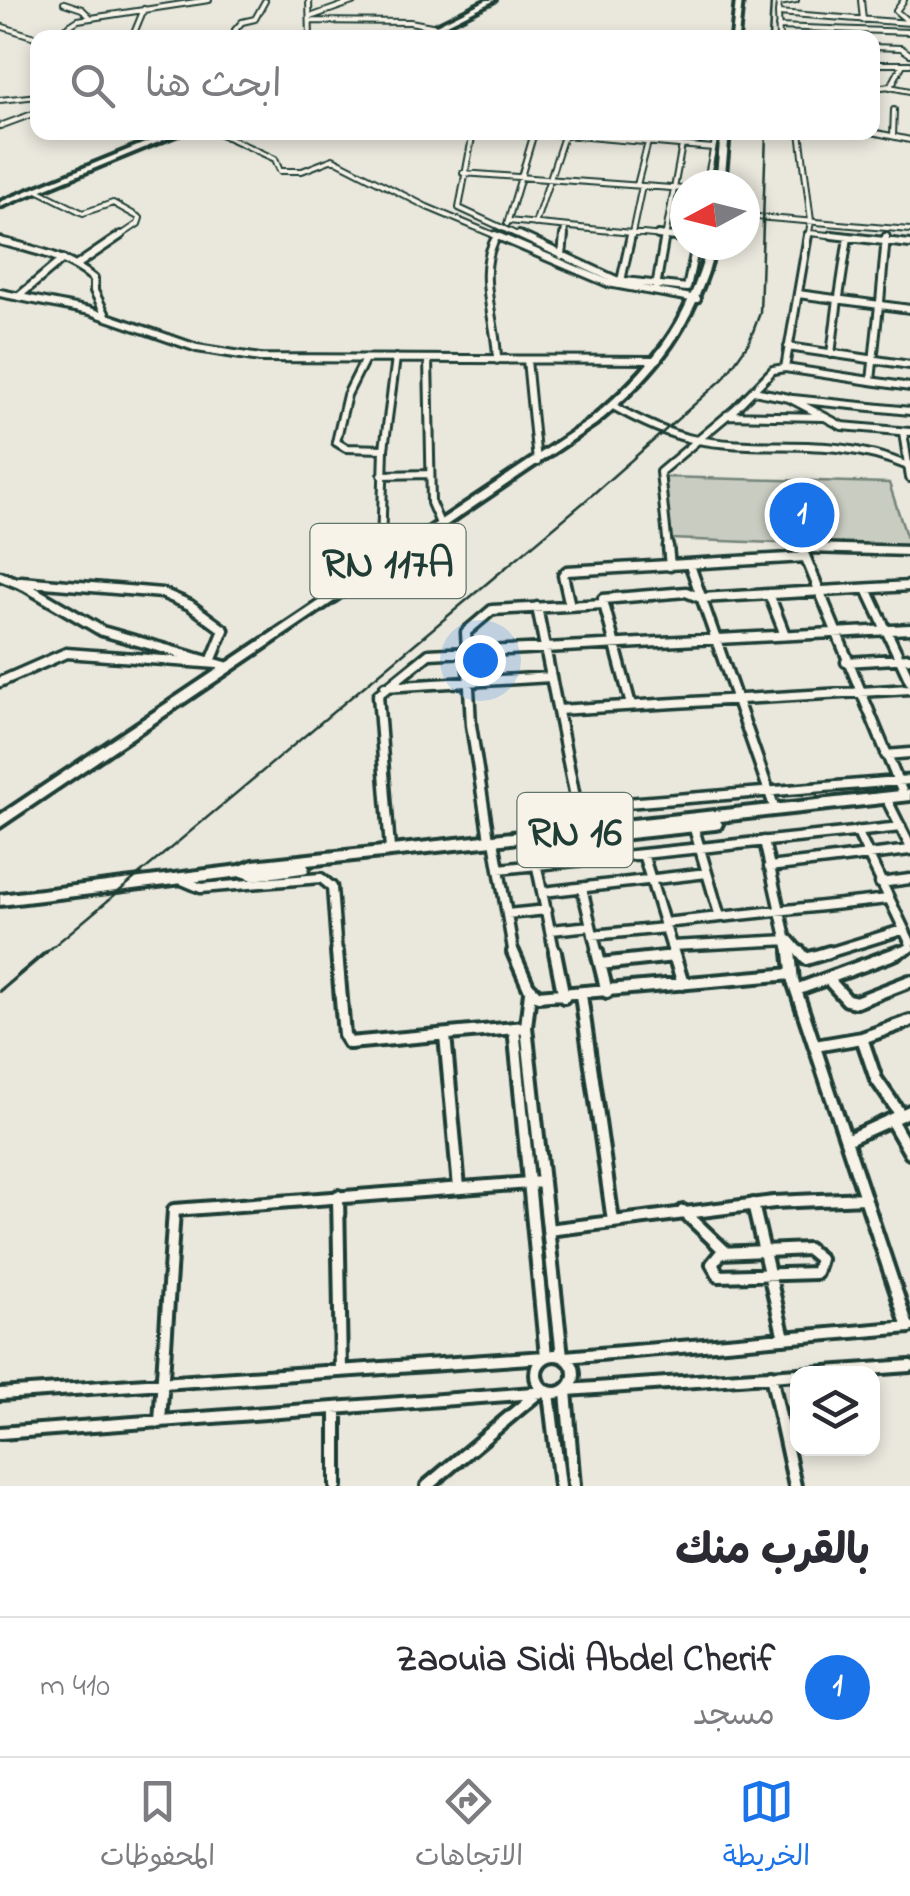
<!DOCTYPE html>
<html lang="ar">
<head>
<meta charset="utf-8">
<style>
	:root { --surface:#fff; --page:#f2f2f3; --text:#2b2b33; --muted:#7c7c81; --line:#e1e1e2; --accent:#1a73e8 }
	body { margin:0; font-family:"Indie Flower","Playpen Sans Arabic",sans-serif; background:var(--page); color:var(--text); direction:rtl }
	.controls { position:absolute; right:30px; bottom:30px; display:grid; overflow:hidden; border-radius:20px; box-shadow:0 5px 15px #0003 }
	.controls button { width:90px; height:90px; display:grid; place-items:center; padding:0; border:0; border-bottom:2px solid var(--line); background:var(--surface); color:var(--text); font:50px sans-serif }
	.compass { position:absolute; left:670px; top:170px; width:90px; height:90px; border-radius:50%; background:var(--surface); box-shadow:0 5px 15px #0003; rotate:263deg }
	.you { position:absolute; left:480px; top:660px; width:35px; height:35px; margin:-25px; border:8px solid #fff; border-radius:50%; background:#1a73e8; box-shadow:0 0 0 15px #1a73e833 }
	.badge { display:grid; place-items:center; width:65px; height:65px; border-radius:50%; background:var(--accent); color:#fff; font-size:32px; font-weight:700 }
	.pin { position:absolute; translate:-50% -50%; border:5px solid #fff; box-shadow:0 2px 10px #0006 }
	.list { margin:0; padding:0; list-style:none }
	h2 { display:flex; justify-content:space-between; align-items:center; height:130px; margin:0; padding:0 40px; font-size:42px }
	h2 small { font-size:32px; font-weight:400; color:var(--muted) }
	.list li { display:grid; grid-template-columns:65px 1fr auto; gap:30px; align-items:center; box-sizing:border-box; height:140px; padding:0 40px; border-top:2px solid var(--line) }
	.list b { display:block; font-size:38px; white-space:nowrap }
	.list p { margin:0; font-size:32px; white-space:nowrap; color:var(--muted) }
	.list em { font-size:32px; font-style:normal; color:var(--muted) }
	.icon { flex:none; width:55px; height:55px; fill:none; stroke:currentColor; stroke-width:2; stroke-linecap:round; stroke-linejoin:round }
	.map { position:relative; flex:none; width:910px; height:1486px; overflow:hidden; direction:ltr }
	.search { position:absolute; background:var(--surface); box-shadow:0 5px 15px #0003; left:30px; right:30px; top:30px; height:110px; display:flex; align-items:center; gap:25px; box-sizing:border-box; padding:0 35px; border-radius:20px; color:var(--muted); font-size:38px }
	.sheet { height:270px; background:var(--surface) }
	nav { display:flex; justify-content:space-around; align-items:center; box-sizing:border-box; height:140px; border-top:2px solid var(--line); background:var(--surface); font-size:28px; color:var(--muted) }
	nav a { display:grid; justify-items:center; gap:5px }
	nav .on { color:var(--accent) }
	.map>svg:first-child { display:block }
	.green { fill:#c8ccc1; stroke:#74847a; stroke-width:2.5 }
	.lines { fill:none; stroke-linecap:round; stroke-linejoin:round }
	.minor-far3-casing { stroke:#1f3d34; stroke-width:8 }
	.minor-far2-casing { stroke:#1f3d34; stroke-width:12 }
	.minor-far1-casing { stroke:#1f3d34; stroke-width:15 }
	.minor-casing { stroke:#1f3d34; stroke-width:18 }
	.primary-casing { stroke:#1f3d34; stroke-width:8 }
	.minor-far3 { stroke:#f7f3e8; stroke-width:4 }
	.minor-far2 { stroke:#f7f3e8; stroke-width:6 }
	.minor-far1 { stroke:#f7f3e8; stroke-width:8 }
	.minor { stroke:#f7f3e8; stroke-width:10 }
	.primary { fill:#f7f3e8; fill-rule:evenodd }
	.rail-far1 { stroke:#1f3d34; stroke-width:2.5 }
	.rail { stroke:#1f3d34; stroke-width:4 }
	.labels { text-anchor:middle; stroke-width:9; stroke-linejoin:round; paint-order:stroke }
	.shield { fill:#f7f3e8; stroke:#60746a; stroke-width:2.5 }
	.shield-label { font-size:42px; font-weight:bold; fill:#1f3d34 }
</style>
</head>
<body>
<div class="map">
<svg width="910" height="1486" viewBox="0 0 910 1486">
	<rect width="100%" height="100%" fill="#eae8dd"/>
	<filter id="ink" filterUnits="userSpaceOnUse"><feTurbulence type="fractalNoise" baseFrequency=".01" numOctaves="2"/><feDisplacementMap in="SourceGraphic" scale="20" xChannelSelector="R" yChannelSelector="G"/><feConvolveMatrix kernelMatrix="1 2 1 2 8 2 1 2 1" color-interpolation-filters="sRGB"/></filter>
	<g filter="url(#ink)">
		<!-- green -->
		<path class="green" d="M 663,477 L 889,483 L 910,548 L 670,539 Z"/>
		<g class="lines">
			<!-- minor-far3 casing -->
			<g class="minor-far3-casing">
				<path id="minor-far3" d="M 309,0 L 310,38
					M 861,0 L 863,20
					M 904,0 L 896,11 L 910,23
					M 64,3 L 82,9 L 91,18
					M 778,13 L 779,3 L 796,0
					M 310,17 L 358,0
					M 310,21 L 410,22 L 437,27
					M 0,26 L 38,38
					M 778,27 L 910,32
					M 35,37 L 55,35 L 78,20 L 209,0
					M 132,38 L 144,9
					M 243,38 L 235,30 L 242,22 L 255,19 L 265,1
					M 779,38 L 778,13 L 910,23
					M 872,47 L 901,48 L 910,54
					M 872,64 L 903,64
					M 890,87 L 910,91
					M 872,88 L 891,86 L 903,64 L 910,64
					M 0,100 L 38,96
					M 0,126 L 38,112
					M 216,132 L 275,159 L 280,171 L 302,171 L 333,159 L 427,207 L 501,238
					M 473,132 L 459,208 L 524,238
					M 530,132 L 713,148
					M 692,132 L 716,135 L 706,185
					M 800,132 L 811,221 L 808,238
					M 872,132 L 910,140
					M 893,136 L 894,110
					M 463,173 L 685,189
					M 637,185 L 648,142
					M 37,190 L 83,213 L 113,203 L 140,218 L 138,224 L 117,238
					M 745,216 L 910,230
					M 508,221 L 684,238
					M 507,224 L 534,133
					M 535,224 L 565,133
					M 810,233 L 855,238
					M 564,238 L 565,227
					M 631,238 L 642,186
					M 665,238 L 682,145"/>
			</g>
			<!-- minor-far2 casing -->
			<g class="minor-far2-casing">
				<path id="minor-far2" d="M 495,235 L 608,283 L 697,299
					M 519,235 L 616,280 L 687,288 L 696,245
					M 658,235 L 685,238
					M 832,235 L 910,244
					M 497,236 C 474,272 497,320 497,360
					M 0,241 C 34,250 67,256 94,279 L 94,291 L 107,317
					M 562,256 L 564,235
					M 77,265 L 121,235
					M 621,281 L 631,235
					M 656,287 L 665,235
					M 0,293 L 90,311 L 197,348 L 260,358 L 657,360
					M 798,294 L 910,309
					M 19,296 L 63,259
					M 839,297 L 848,237
					M 880,302 L 886,237
					M 788,347 L 910,365
					M 831,354 L 838,299
					M 365,359 L 347,395 L 336,442 L 346,448 L 384,449
					M 428,359 L 431,503 L 441,526
					M 527,360 L 537,462
					M 785,368 L 808,235
					M 871,381 L 879,305
					M 754,391 L 789,398 L 842,426 L 910,432
					M 793,399 L 910,411
					M 613,406 C 638,420 664,433 692,439 C 769,454 830,433 908,466
					M 727,415 L 823,417
					M 903,432 L 910,478
					M 382,475 L 430,474
					M 381,548 L 384,449 L 396,358
					M 668,548 L 660,472 L 735,409 L 773,370 L 785,368 L 910,387
					M 809,548 L 813,548"/>
			</g>
			<!-- minor-far1 casing -->
			<g class="minor-far1-casing">
				<path id="minor-far1" d="M 668,546 L 670,566
					M 690,565 L 775,809
					M 381,566 L 382,546
					M 0,576 L 25,586 L 102,631 L 229,667
					M 21,581 L 162,593 L 190,605 L 224,630 L 212,659
					M 867,589 L 910,681
					M 769,594 L 785,635
					M 604,604 L 631,705
					M 570,606 L 563,575 L 567,571 L 805,557
					M 537,607 L 577,807
					M 846,662 L 910,658
					M 0,682 L 66,653 L 218,664
					M 385,687 L 551,677
					M 558,710 L 910,689
					M 886,755 L 910,753
					M 904,796 L 803,551 L 809,548 L 910,551
					M 889,804 L 910,846
					M 693,825 L 720,917
					M 582,829 L 577,807 L 910,780
					M 857,831 L 910,942
					M 489,839 L 471,725 L 466,632 L 492,610 L 604,604 L 603,599 L 686,592 L 701,598 L 910,586
					M 764,841 L 790,955
					M 532,843 L 555,955
					M 495,846 L 514,955
					M 390,849 L 378,695 L 429,654 L 910,629
					M 643,854 L 674,955
					M 769,867 L 910,850
					M 499,869 L 901,827
					M 180,879 L 201,888 L 321,878 L 332,887 L 337,955
					M 880,883 L 910,879
					M 582,888 L 598,955
					M 543,892 L 707,873
					M 507,914 L 547,910
					M 664,923 L 888,899
					M 551,930 L 591,926
					M 593,935 L 665,928
					M 671,946 L 789,940 L 802,955
					M 821,955 L 902,930
					M 892,955 L 910,948"/>
			</g>
			<!-- minor casing -->
			<g class="minor-casing">
				<path id="minor" d="M 337,952 L 344,1035 L 349,1043 L 526,1027 L 530,992
					M 513,952 L 528,986 L 538,996 L 792,974
					M 555,952 L 564,997
					M 597,952 L 607,992
					M 673,952 L 683,984
					M 790,952 L 793,981 L 908,1327
					M 800,952 L 806,959 L 829,952
					M 600,964 L 674,956
					M 828,979 L 847,1000 L 856,1002 L 910,981
					M 796,990 L 899,952
					M 581,995 L 613,1221
					M 526,1027 L 562,1356
					M 514,1028 L 546,1356
					M 445,1035 L 459,1188
					M 862,1038 L 876,1079 L 901,1115
					M 815,1046 L 862,1038 L 910,1021
					M 891,1120 L 910,1153
					M 846,1140 L 910,1111
					M 338,1196 L 341,1371
					M 753,1204 L 784,1338
					M 683,1211 L 726,1252
					M 548,1230 L 774,1202 L 865,1198
					M 808,1249 L 820,1259 L 816,1273 L 719,1276 L 712,1264 L 721,1253 Z
					M536 1374a19 19 0 1 1 38 0a19 19 0 1 1-38 0Z
					M 565,1357 L 910,1327
					M 798,1374 L 910,1366
					M 771,1375 L 795,1486
					M 567,1390 L 798,1374
					M 566,1391 L 574,1486
					M 549,1393 L 560,1486
					M 0,1394 L 545,1357
					M 336,1408 L 336,1486
					M 160,1422 L 174,1210 L 542,1182
					M 0,1433 L 547,1392
					M 427,1486 L 538,1393"/>
			</g>
			<!-- primary casing -->
			<g class="primary-casing">
				<path id="primary" d="M 487,0 L 495,0 L 419,38 L 410,38 Z
					M 736,0 L 742,0 L 738,38 L 732,38 Z
					M 172,132 L 183,132 L 0,207 L 0,202 Z
					M 721,132 L 729,132 L 724,185 L 716,185 Z
					M 708,245 L 716,245 C 695,325 659,371 596,424 L 0,827 L 0,815 L 590,420 C 651,368 687,324 708,245 Z
					M 910,790 L 910,800 L 720,821 L 722,824 L 720,828 L 715,829 L 620,839 L 615,838 L 614,832 L 307,865 L 309,868 L 307,872 L 302,873 L 253,880 L 241,876 L 0,905 L 0,895 L 240,866 L 253,861 Z"/>
			</g>
			<!-- minor-far3 -->
			<use href="#minor-far3" class="minor-far3"/>
			<!-- minor-far2 -->
			<use href="#minor-far2" class="minor-far2"/>
			<!-- minor-far1 -->
			<use href="#minor-far1" class="minor-far1"/>
			<!-- minor -->
			<use href="#minor" class="minor"/>
			<!-- primary -->
			<use href="#primary" class="primary"/>
			<!-- rail-far1 -->
			<path class="rail-far1" d="M 769,38 L 771,0
				M 43,955 L 584,502 L 723,379 L 749,342 L 760,313 L 766,132"/>
			<!-- rail -->
			<path class="rail" d="M 0,991 L 46,952"/>
		</g>
	</g>
	<g class="labels">
		<!-- shield labels -->
		<g class="shield">
			<rect x="310.5" y="524" width="155" height="74" rx="8"/>
			<rect x="517.5" y="793" width="115" height="74" rx="8"/>
		</g>
		<g class="shield-label">
			<text x="388" y="576">RN 117A</text>
			<text x="575" y="845">RN 16</text>
		</g>
	</g>
</svg>
<div class="controls">
<button><svg class="icon" aria-label="layers" viewBox="0 0 24 24"><path d="M12 4l9 5-9 5-9-5zM3 14l9 5 9-5"/></svg></button>
</div>
<svg class="compass" viewBox="-18 -18 36 36"><path d="M0-13l5 13h-10z" fill="#e53935"/><path d="M0 13l5-13h-10z" fill="#7c7c81"/></svg>
<div class="you"></div>
<div class="pin badge" style="left:802px;top:515px">1</div>
<div class="search"><svg class="icon" aria-label="search" viewBox="0 0 24 24"><circle cx="10" cy="10" r="6"/><path d="M15 15l6 6"/></svg>ابحث هنا</div>
</div>
<section class="sheet">
<h2>بالقرب منك<small></small></h2>
<ul class="list">
<li><span class="badge">1</span><div><b>Zaouia Sidi Abdel Cherif</b><p>مسجد</p></div><em>410 m</em></li>
</ul>
</section>
<nav>
<a class="on"><svg class="icon" aria-label="map" viewBox="0 0 24 24"><path d="M3 6l6-2 6 2 6-2v14l-6 2-6-2-6 2zM9 4v14M15 6v14"/></svg>الخريطة</a>
<a><svg class="icon" aria-label="directions" viewBox="0 0 24 24"><path d="M12 3l9 9-9 9-9-9zM9 14v-3h6M13 9l2 2-2 2"/></svg>الاتجاهات</a>
<a><svg class="icon" aria-label="saved" viewBox="0 0 24 24"><path d="M7 4h10v16l-5-4-5 4z"/></svg>المحفوظات</a>
</nav>
</body>
</html>
